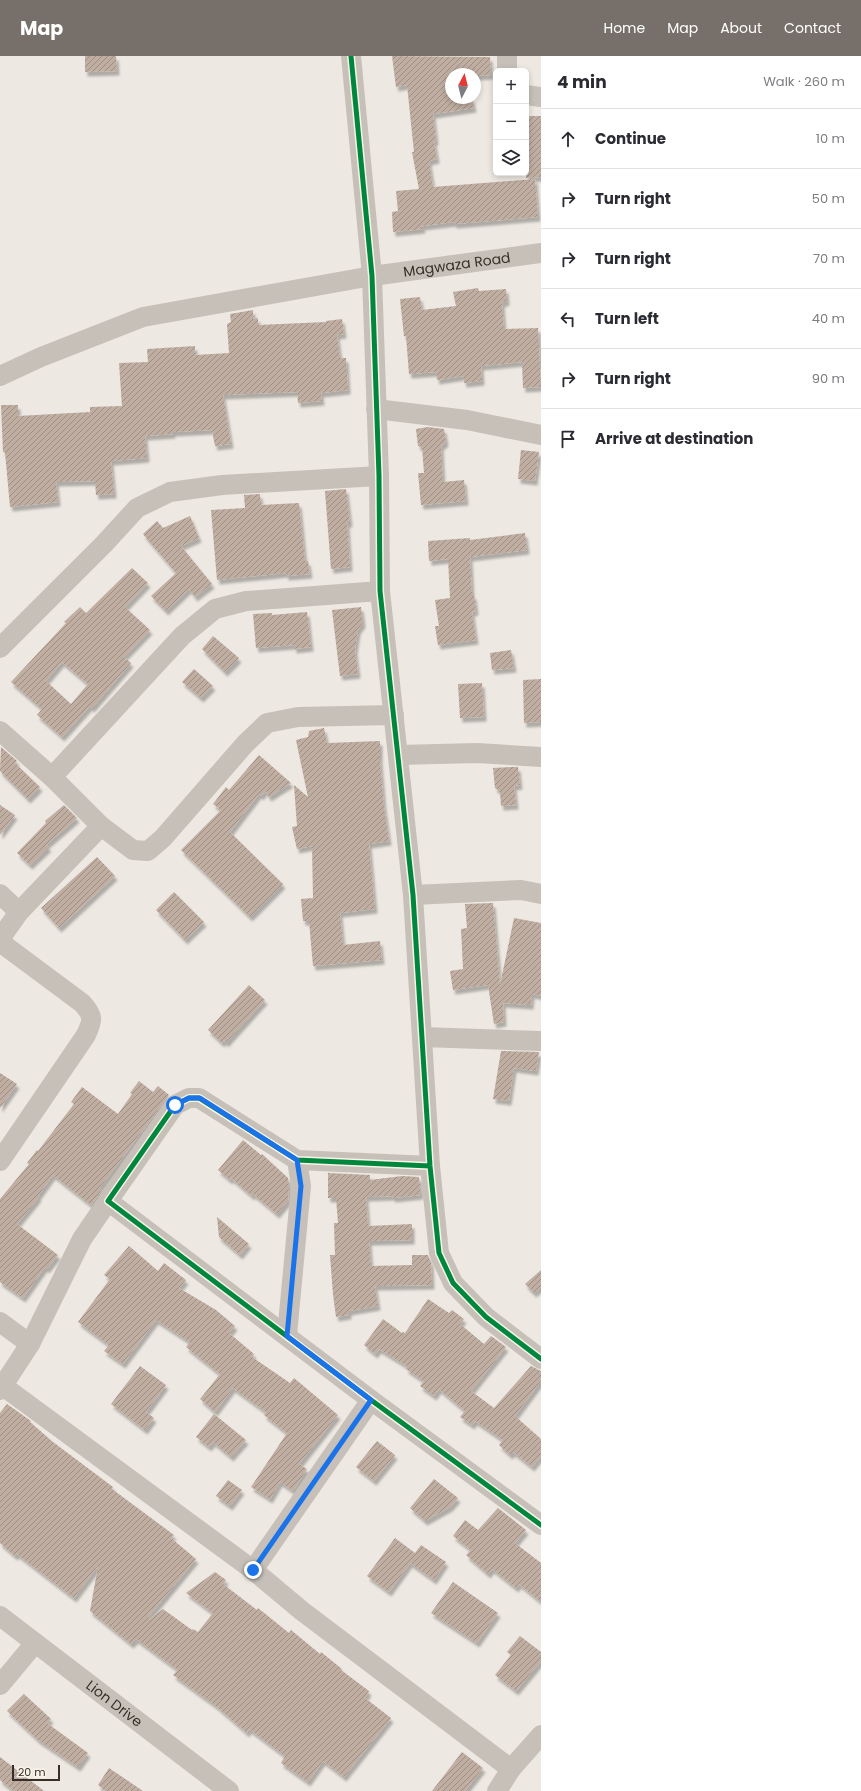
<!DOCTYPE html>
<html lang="en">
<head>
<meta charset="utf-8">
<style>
	:root { --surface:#fff; --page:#f7f7f7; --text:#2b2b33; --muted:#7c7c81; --line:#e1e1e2; --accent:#776f69 }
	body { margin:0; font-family:Poppins,sans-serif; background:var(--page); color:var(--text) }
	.controls { position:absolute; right:12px; top:12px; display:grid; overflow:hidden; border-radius:6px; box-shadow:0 2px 6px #0003 }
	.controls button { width:36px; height:36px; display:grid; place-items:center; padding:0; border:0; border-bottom:1px solid var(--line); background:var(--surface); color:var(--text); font:20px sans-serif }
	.compass { position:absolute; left:445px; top:12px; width:36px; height:36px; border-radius:50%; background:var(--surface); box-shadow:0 2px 6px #0003; rotate:7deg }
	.scale { position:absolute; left:12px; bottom:10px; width:48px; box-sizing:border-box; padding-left:4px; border:2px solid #372e28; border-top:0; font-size:11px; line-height:14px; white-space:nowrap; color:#372e28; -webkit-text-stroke:3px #faf3e8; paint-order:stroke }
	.stop { position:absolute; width:12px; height:12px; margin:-9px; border:3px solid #1a73e8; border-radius:50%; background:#fff }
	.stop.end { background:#1a73e8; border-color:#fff; box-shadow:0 1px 4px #0008 }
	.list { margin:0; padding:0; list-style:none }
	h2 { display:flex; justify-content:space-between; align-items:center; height:52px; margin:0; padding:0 16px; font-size:17px }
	h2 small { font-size:13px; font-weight:400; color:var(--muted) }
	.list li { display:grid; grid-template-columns:26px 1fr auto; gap:12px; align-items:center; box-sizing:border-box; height:60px; padding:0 16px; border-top:1px solid var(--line) }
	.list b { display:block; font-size:15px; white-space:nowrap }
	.list em { font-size:13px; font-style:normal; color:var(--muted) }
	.icon { flex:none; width:22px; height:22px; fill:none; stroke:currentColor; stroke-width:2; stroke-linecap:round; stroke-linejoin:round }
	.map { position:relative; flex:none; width:541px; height:1735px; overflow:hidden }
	header { display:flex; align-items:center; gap:24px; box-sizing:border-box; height:56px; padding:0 20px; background:var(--accent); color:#fff }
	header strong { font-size:19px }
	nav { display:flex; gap:22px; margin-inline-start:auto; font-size:14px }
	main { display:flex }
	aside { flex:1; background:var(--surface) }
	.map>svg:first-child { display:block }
	.building { fill:url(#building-hatch); fill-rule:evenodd; filter:url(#shadow) }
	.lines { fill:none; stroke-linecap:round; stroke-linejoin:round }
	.minor { stroke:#c6c0b9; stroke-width:20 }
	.cycleway-casing { stroke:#faf3e8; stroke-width:8 }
	.cycleway { stroke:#00873e; stroke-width:5 }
	.route { stroke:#1a73e8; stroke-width:5 }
	.labels { text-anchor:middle; stroke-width:4; stroke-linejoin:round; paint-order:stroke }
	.street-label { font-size:14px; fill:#372e28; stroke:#faf3e8 }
</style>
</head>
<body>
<header>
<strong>Map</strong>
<nav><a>Home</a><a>Map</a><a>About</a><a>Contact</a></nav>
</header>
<main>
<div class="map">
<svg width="541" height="1735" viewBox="0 0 541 1735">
	<defs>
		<pattern id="building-hatch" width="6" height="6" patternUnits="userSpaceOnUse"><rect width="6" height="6" fill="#c0aea2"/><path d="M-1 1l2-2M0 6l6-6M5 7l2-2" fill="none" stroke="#9d8e84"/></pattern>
		<filter id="shadow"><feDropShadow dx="2.5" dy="4.5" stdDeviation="1" flood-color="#0004"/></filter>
	</defs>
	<rect width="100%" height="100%" fill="#ede8e1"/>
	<!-- building -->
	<path class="building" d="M 85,0 L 116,0 L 117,15 L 85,16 Z
		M 392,0 L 490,1 L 491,19 L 475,20 L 475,18 L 451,18 L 451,42 L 472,42 L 474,52 L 433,58 L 436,85 L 434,85 L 437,103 L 429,105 L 433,131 L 535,123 L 538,161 L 454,168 L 454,166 L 422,170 L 423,173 L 393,176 L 392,156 L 398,155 L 396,135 L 419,133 L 412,96 L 414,96 L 407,29 L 396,31 Z
		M 526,60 L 541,60 L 541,121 L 526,122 Z
		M 478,232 L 479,235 L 506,233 L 507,245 L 502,247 L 504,273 L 538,272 L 541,331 L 523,332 L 522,306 L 481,310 L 482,325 L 464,327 L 463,320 L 437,324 L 436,316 L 409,318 L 406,280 L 404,280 L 400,243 L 420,241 L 422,254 L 456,250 L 453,236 Z
		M 253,254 L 253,263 L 258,262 L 258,269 L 326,266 L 326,265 L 342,263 L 344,278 L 337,279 L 340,302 L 346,302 L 348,334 L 321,337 L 322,345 L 298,347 L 297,336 L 223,339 L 231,388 L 215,390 L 212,374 L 173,376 L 173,378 L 145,380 L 147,402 L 111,405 L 114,438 L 96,439 L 95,425 L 56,426 L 58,446 L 10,451 L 5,396 L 3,396 L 1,349 L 18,349 L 18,360 L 90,356 L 90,351 L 122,350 L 119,307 L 148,306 L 147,293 L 195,290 L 195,299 L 229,297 L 227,268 L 231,266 L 230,258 Z
		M 428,371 L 444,373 L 446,386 L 441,390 L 443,426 L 464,424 L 466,445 L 421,449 L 418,417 L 424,417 L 422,391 L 418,390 L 416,373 Z
		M 521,394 L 539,396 L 535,425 L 518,423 Z
		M 346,433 L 350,467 L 347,467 L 350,511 L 331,513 L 325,435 Z
		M 260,438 L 261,449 L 299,447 L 305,505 L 308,505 L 310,518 L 286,520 L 286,517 L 217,524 L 211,454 L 245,452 L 244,439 Z
		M 190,460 L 199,482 L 181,490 L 212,528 L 195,541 L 189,533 L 166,555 L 151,540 L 176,517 L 143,478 L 157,465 L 163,472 Z
		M 525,477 L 527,494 L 470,501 L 472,539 L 474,539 L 476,555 L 472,556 L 476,584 L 438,589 L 435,570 L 439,570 L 435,544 L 450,542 L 448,503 L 429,505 L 428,485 L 470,482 L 470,484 Z
		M 132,512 L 148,527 L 125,551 L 150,574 L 124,601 L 131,607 L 92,652 L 90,650 L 62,681 L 37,659 L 42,653 L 11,626 L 66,567 L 64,566 L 80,551 L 86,557 ZM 62,606 L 88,628 L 71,648 L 46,625 Z
		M 361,551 L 363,567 L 358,574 L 355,594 L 358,618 L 340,620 L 332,554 Z
		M 307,556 L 311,591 L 294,593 L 294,589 L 256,592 L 253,558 L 272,557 L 272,559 Z
		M 213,580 L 239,602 L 225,616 L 202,593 Z
		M 511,594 L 514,612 L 492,614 L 490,597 Z
		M 194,613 L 213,630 L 201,642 L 182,626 Z
		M 541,623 L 541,666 L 524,667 L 523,624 Z
		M 482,627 L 484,661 L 460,662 L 458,628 Z
		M 324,672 L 327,687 L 380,685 L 380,705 L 384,751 L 389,785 L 369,788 L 375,853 L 340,857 L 343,889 L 380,885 L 382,904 L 313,910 L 309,865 L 303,865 L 301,843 L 313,842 L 312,790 L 297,793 L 292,771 L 297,770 L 294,729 L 308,741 L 296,684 L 308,681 L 309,675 Z
		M 1,691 L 17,705 L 15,707 L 40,731 L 28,743 L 0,715 Z
		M 259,699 L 291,727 L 269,741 L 265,735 L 261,740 L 259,738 L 230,776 L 283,828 L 250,861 L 181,794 L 221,754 L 213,748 L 226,731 L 229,734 Z
		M 511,711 L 518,711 L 520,729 L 514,730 L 516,749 L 501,750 L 500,735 L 495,732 L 493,712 Z
		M 0,749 L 15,759 L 0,779 Z
		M 64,749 L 77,762 L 46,789 L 49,791 L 30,809 L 17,797 L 46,767 L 45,765 Z
		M 97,801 L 115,820 L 59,872 L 41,852 Z
		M 174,836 L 204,866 L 185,884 L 156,854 Z
		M 493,847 L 500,929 L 514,862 L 541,867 L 541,940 L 532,938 L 531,949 L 503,947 L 504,966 L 494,968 L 488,929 L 453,934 L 450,915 L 463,913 L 461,873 L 467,872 L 465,848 Z
		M 249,929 L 265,944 L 226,987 L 224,984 L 222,987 L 208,974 Z
		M 501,995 L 539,996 L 536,1015 L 514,1012 L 509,1045 L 493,1043 Z
		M 0,1017 L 17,1028 L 0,1052 Z
		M 139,1025 L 153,1036 L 158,1030 L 169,1039 L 99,1133 L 101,1135 L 91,1149 L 53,1119 L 38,1140 L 39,1141 L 17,1168 L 58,1199 L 47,1213 L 45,1211 L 23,1242 L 0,1226 L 0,1143 L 29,1108 L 27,1107 L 37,1094 L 38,1095 L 74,1048 L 71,1046 L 82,1031 L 118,1058 L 132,1038 L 130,1037 Z
		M 243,1084 L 261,1099 L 262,1098 L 288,1122 L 289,1130 L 288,1145 L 277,1158 L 253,1138 L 252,1140 L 231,1122 L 230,1124 L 218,1114 Z
		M 328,1117 L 370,1119 L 370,1124 L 402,1120 L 419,1121 L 421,1139 L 393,1142 L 392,1140 L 366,1141 L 368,1170 L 412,1168 L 412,1184 L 369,1185 L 371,1210 L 412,1209 L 412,1199 L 428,1199 L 431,1207 L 432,1229 L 375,1230 L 378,1250 L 349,1255 L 349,1259 L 336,1261 L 333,1238 L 330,1199 L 335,1199 L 334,1167 L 338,1167 L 336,1142 L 328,1142 Z
		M 217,1161 L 249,1188 L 240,1199 L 219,1181 Z
		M 129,1190 L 158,1215 L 164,1207 L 186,1224 L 179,1232 L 216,1254 L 235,1270 L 229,1277 L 254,1298 L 252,1301 L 290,1327 L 294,1322 L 338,1359 L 299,1408 L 307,1413 L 293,1435 L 280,1426 L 270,1443 L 251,1431 L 287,1377 L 264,1359 L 266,1356 L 233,1332 L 215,1356 L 200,1343 L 220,1318 L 186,1291 L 190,1286 L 156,1264 L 123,1308 L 104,1295 L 109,1289 L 78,1266 L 110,1223 L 104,1219 Z
		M 541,1214 L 541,1231 L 534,1237 L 525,1228 Z
		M 428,1243 L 449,1257 L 452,1254 L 464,1263 L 460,1268 L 484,1288 L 491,1280 L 506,1291 L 471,1335 L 494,1352 L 531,1310 L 541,1315 L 541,1325 L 515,1360 L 541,1383 L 541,1400 L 532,1411 L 513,1396 L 510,1399 L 499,1389 L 503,1384 L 475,1365 L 472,1369 L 460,1361 L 465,1355 L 439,1333 L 434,1340 L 420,1330 L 424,1325 L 406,1313 L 407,1310 L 379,1293 L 375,1298 L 364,1289 L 383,1263 L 402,1277 L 403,1276 L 405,1277 Z
		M 140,1310 L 166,1329 L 146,1356 L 154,1362 L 145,1374 L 111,1348 Z
		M 7,1348 L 31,1365 L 30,1366 L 53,1386 L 113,1431 L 112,1433 L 174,1479 L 171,1482 L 196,1503 L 148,1561 L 150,1563 L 163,1553 L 192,1574 L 193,1573 L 198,1576 L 213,1557 L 186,1537 L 215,1516 L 226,1524 L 223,1528 L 257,1554 L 258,1552 L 289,1577 L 291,1574 L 320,1598 L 321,1596 L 342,1613 L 341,1614 L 369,1635 L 365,1642 L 391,1662 L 344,1721 L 323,1705 L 308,1726 L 281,1707 L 285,1700 L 249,1673 L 247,1677 L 216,1650 L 173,1619 L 178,1614 L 136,1583 L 131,1588 L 90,1555 L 98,1510 L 74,1542 L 17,1498 L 15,1500 L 0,1487 L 0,1357 Z
		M 214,1358 L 246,1384 L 231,1401 L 213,1386 L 209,1391 L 196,1381 Z
		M 377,1385 L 395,1399 L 374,1425 L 356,1411 Z
		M 434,1423 L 458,1442 L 450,1451 L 425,1465 L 410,1452 Z
		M 228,1424 L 242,1434 L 230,1450 L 216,1440 Z
		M 498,1452 L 526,1474 L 515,1487 L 541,1507 L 541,1546 L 519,1528 L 516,1532 L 492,1513 L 488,1518 L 466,1499 L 471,1494 L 453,1480 L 465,1464 L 478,1474 Z
		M 395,1482 L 415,1497 L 421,1489 L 446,1506 L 434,1524 L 410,1507 L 389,1536 L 367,1520 Z
		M 453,1526 L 498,1557 L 477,1587 L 431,1557 Z
		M 520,1580 L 541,1596 L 541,1605 L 516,1635 L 495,1619 L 511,1599 L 507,1596 Z
		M 24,1638 L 51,1663 L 47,1667 L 88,1697 L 78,1711 L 38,1684 L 7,1655 Z
		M 462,1696 L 483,1712 L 465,1735 L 432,1735 Z
		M 0,1701 L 44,1735 L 14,1735 L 0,1724 Z
		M 109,1712 L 143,1735 L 106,1735 L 98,1729 Z"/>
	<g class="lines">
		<!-- minor -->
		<g class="minor">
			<path d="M 351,0 L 372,220 L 379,420 L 380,535 L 413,839 L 430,1110 L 439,1197 L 453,1227 L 486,1261 L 541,1303"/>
			<path d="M 507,0 L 507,15"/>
			<path d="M 526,39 L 541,41"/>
			<path id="s1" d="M 0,320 L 41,301 L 143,261 L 372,220 L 541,197"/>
			<path d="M 376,353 L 467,364 L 541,379"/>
			<path d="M 0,592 L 104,488 L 137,452 L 170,436 L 222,429 L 379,420"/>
			<path d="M 0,675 L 52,721 L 101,770 L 133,794 L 148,795 L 163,782 L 245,688 L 267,667 L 298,661 L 394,659"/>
			<path d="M 398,699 L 477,697 L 541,701"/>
			<path d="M 52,721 L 182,580 L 215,553 L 246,545 L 380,535"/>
			<path d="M 0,838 L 19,856"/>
			<path d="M 413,839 L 521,834 L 541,838"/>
			<path d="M 0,883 L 19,856 L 101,770"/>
			<path d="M 0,886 L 82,947 C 94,960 93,964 86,979 L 0,1105"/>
			<path d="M 422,981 L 541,985"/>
			<path d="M 430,1110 L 297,1104 L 199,1042 L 189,1042 L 175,1049 L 108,1145 L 371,1344 L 541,1469"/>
			<path d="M 0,1266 L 30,1288"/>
			<path d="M 287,1279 L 301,1130 L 297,1104"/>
			<path d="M 3,1330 L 253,1514"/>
			<path d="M 0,1334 L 30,1288 L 82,1183 L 108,1145"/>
			<path d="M 371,1344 L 253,1514 L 302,1555 L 511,1713"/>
			<path id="s2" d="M 0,1560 L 229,1735"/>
			<path d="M 0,1629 L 35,1587"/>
			<path d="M 497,1735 L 511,1713 L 541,1679"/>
		</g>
		<!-- cycleway casing -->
		<g class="cycleway-casing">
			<path id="cycleway" d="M 351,0 L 372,220 L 379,420 L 380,535 L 413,839 L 430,1110 L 439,1197 L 453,1227 L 486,1261 L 541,1303
				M 430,1110 L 297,1104 L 199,1042 L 189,1042 L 175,1049 L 108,1145 L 371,1344 L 541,1469"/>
		</g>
		<!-- cycleway -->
		<use href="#cycleway" class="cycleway"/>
	</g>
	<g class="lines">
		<!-- route -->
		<path class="route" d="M 175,1049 L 189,1042 L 200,1042 L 297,1104 L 301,1130 L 287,1280 L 371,1344 L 253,1514"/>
	</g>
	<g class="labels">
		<!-- street labels -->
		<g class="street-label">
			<text dy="5" stroke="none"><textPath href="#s1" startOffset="473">Magwaza Road</textPath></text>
			<text dy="5" stroke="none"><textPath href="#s2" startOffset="144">Lion Drive</textPath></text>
		</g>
	</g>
</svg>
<div class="controls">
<button>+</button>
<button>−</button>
<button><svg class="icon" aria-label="layers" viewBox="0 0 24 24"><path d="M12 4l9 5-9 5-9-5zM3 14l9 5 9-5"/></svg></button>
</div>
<svg class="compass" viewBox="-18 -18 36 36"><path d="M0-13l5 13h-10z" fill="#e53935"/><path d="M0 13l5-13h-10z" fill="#7c7c81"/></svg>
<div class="scale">20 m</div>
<div class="stop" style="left:175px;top:1049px"></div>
<div class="stop end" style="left:253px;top:1514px"></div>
</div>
<aside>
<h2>4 min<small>Walk · 260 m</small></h2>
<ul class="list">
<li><svg class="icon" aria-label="ahead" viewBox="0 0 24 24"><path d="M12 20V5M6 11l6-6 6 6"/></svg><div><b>Continue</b></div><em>10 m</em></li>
<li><svg class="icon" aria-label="right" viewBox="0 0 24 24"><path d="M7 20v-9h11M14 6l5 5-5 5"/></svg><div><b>Turn right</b></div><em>50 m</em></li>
<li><svg class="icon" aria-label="right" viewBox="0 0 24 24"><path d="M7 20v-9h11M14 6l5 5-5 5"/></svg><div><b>Turn right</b></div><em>70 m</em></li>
<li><svg class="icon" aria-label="left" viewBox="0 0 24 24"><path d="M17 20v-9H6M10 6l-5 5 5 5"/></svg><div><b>Turn left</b></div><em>40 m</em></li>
<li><svg class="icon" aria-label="right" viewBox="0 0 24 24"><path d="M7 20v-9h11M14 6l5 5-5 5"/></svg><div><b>Turn right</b></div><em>90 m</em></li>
<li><svg class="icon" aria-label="arrive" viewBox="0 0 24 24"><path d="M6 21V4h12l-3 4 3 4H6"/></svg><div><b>Arrive at destination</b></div></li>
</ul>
</aside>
</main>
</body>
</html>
